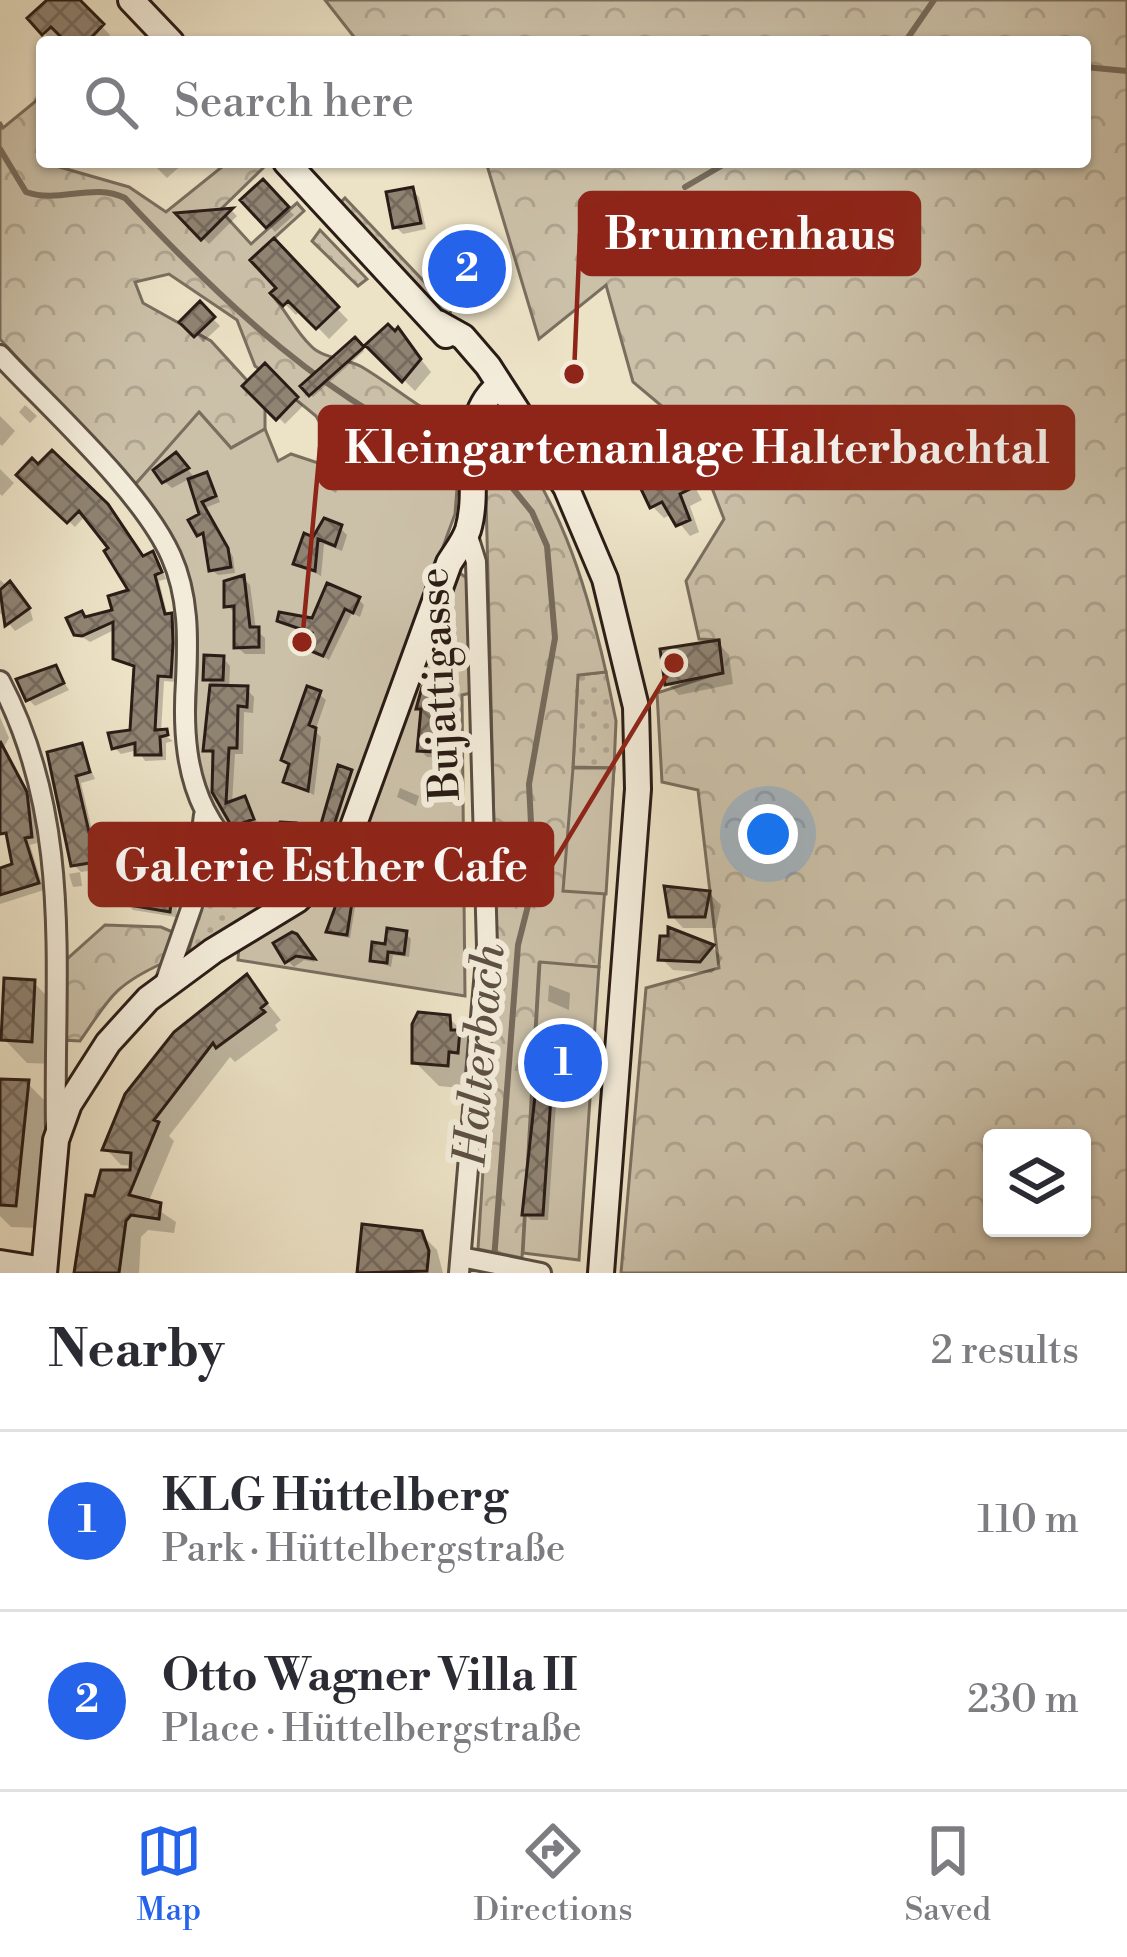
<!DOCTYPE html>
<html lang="en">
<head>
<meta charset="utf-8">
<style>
	:root { --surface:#fff; --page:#f2f2f3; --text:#2b2b33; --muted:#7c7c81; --line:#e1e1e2; --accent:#2563eb }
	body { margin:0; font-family:"Libre Bodoni",serif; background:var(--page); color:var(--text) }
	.controls { position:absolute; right:36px; bottom:36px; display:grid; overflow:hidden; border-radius:12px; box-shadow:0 3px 9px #0004 }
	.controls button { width:108px; height:108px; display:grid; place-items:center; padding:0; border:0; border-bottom:3px solid var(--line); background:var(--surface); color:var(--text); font:60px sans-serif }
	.you { position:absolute; left:768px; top:834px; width:42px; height:42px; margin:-30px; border:9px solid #fff; border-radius:50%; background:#1a73e8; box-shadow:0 0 0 18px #1a73e833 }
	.badge { display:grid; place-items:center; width:78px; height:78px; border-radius:50%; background:var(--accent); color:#fff; font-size:39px; font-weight:700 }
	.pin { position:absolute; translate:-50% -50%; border:6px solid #fff; box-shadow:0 3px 12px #0006 }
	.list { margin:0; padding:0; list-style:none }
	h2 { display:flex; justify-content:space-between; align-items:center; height:156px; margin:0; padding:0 48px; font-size:51px }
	h2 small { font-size:39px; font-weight:400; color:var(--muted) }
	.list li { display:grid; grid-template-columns:78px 1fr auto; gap:36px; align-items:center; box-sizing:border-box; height:180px; padding:0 48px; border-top:3px solid var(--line) }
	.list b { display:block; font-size:45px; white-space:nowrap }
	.list p { margin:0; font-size:39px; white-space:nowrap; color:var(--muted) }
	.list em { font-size:39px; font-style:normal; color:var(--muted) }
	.icon { flex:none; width:66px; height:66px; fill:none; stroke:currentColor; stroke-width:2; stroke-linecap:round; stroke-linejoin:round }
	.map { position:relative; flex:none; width:1127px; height:1273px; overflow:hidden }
	.search { position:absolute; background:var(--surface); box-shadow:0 3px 9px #0004; left:36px; right:36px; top:36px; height:132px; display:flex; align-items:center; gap:30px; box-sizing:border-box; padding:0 42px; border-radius:12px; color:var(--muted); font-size:45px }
	.sheet { height:516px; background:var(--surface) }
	nav { display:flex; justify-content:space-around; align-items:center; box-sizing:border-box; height:168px; border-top:3px solid var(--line); background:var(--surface); font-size:33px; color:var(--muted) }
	nav a { display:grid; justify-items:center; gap:6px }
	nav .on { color:var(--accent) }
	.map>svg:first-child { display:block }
	.grass { fill:url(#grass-dots); stroke:#7a6e5f; stroke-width:3 }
	.forest { fill:url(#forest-crowns); stroke:#7a6e5f; stroke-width:3; fill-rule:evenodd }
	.garden { fill:#cbc0a8; stroke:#7a6e5f; stroke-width:3 }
	.shadow { fill:#0003 }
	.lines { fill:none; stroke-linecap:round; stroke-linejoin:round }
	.stream { stroke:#776b5c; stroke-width:6 }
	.building { fill:url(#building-cross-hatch); stroke:#2a1c16; stroke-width:3 }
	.street-casing { stroke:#5a4e42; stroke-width:24 }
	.secondary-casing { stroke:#2a1c16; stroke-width:30 }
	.street { stroke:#f3ecda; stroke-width:18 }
	.secondary { stroke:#f3ecda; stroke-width:24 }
	.labels { text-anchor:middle; stroke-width:12; stroke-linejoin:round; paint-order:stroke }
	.street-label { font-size:42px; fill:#2a1c16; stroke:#f3ecda }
	.water-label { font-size:45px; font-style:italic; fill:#5d5044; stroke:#f3ecda }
	.leader { fill:none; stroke:#8f2418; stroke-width:4.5 }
	.callout-dot { fill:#8f2418; stroke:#f3ecda; stroke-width:4.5 }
	.callout { fill:#8f2418; stroke:#8f2418; stroke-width:4.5 }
	.callout-label { font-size:45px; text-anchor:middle; font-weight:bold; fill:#fff }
</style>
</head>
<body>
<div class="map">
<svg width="1127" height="1273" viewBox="0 0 1127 1273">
	<defs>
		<pattern id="grass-dots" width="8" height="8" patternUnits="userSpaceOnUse" patternTransform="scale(3)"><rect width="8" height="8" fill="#cbc0a8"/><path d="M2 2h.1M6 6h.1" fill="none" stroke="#aea490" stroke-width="1.8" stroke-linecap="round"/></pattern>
		<pattern id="forest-crowns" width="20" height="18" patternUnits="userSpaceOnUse" patternTransform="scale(3)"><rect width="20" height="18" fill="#cbc0a8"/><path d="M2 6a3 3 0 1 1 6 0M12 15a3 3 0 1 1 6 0" fill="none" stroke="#aea490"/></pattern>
		<pattern id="building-cross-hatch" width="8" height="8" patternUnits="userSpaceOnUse" patternTransform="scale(3)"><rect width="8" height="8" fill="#8f8372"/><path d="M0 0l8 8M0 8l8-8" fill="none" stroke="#756a5d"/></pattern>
	</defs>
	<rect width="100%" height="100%" fill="#ece2c6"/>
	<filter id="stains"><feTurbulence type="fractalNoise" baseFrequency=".00167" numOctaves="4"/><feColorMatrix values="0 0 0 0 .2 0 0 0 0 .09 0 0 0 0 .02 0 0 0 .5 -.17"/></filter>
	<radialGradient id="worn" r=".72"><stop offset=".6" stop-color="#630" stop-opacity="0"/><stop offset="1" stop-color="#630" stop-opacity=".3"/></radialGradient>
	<!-- grass -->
	<path class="grass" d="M 345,198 L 451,310 L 449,317 L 338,205 Z
		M 320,230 L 367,279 L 358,286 L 312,241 Z
		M 606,672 L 616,721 L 614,768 L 573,768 L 578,675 Z
		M 208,844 L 263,898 L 257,911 L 188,954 L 206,884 Z"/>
	<!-- forest -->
	<path class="forest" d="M 325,0 L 1127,0 L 1127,1273 L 621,1273 L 646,988 L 719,968 L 698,790 L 662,782 L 657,693 L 722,672 L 719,640 L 699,639 L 686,581 L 724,519 L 689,429 L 633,382 L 606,285 L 539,339 L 486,162 L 1085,162 L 1085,42 L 358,42 ZM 992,1138 L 1082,1138 L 1082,1228 L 992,1228 Z
		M 42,96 L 42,162 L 129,187 L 166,212 L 228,162 L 257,162 L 263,168 L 220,210 L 251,244 L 297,203 L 304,211 L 250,260 L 276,288 L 271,294 C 286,310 295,331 311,346 C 323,359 347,358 362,367 C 411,396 436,431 495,422 C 558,489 586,584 606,672 L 578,675 L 573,767 L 614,768 L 599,967 L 539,963 L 522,1258 L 478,1249 L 497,952 L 486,496 L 465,481 L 457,488 L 349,427 L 333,446 L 316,416 L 255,366 L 237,320 L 169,274 L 135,282 L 143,303 L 211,341 L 265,400 L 265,429 L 231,448 L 200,413 L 133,487 L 0,339 L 0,122 L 3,128 Z
		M 105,925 L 161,927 L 175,933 L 163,963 C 113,986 110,998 80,1041 L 61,1040 L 66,960 Z"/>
	<!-- garden -->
	<path class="garden" d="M 199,412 L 231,448 L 265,429 L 278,461 L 291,454 L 318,463 L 349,427 L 457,488 L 455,514 L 338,833 C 328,853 313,868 289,870 C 269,871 254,861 240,847 C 162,775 216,669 189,582 C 178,548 159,511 133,487 Z
		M 457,571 L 468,579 L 471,693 L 462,695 L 465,996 L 238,960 L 239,945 L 322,890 Z
		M 573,768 L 614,768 L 606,894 L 563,891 Z
		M 540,962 L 599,967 L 579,1260 L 523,1253 Z"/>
	<!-- shadow -->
	<path class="shadow" d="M 51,0 L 77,0 L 110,35 L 103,42 L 70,42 L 61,34 L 52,42 L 31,18 Z
		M 42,90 L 42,109 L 33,99 Z
		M 151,162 L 185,162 L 167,178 Z
		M 263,183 L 294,215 L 275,232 L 245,200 Z
		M 412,190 L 419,197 L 426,229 L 403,234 L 396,227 Z
		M 232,211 L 237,216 L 209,244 L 181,216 Z
		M 273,242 L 348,320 L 329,339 L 301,310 L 296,315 L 274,293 L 280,288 Z
		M 468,251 L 497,281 L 477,299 L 446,267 Z
		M 200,306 L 220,326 L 203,342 L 184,322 Z
		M 398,331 L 431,372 L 415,391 L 369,345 Z
		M 354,341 L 364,351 L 313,397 L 304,387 Z
		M 572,365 L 586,381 L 578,387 L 564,371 Z
		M 265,367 L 303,406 L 285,424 L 247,386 Z
		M 25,405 L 37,416 L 30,423 L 19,412 Z
		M 0,416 L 15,431 L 2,446 L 0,444 Z
		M 643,418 L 658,438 L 666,435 L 686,455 L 700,487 L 696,489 L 702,500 L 690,506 L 699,532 L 690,536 L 672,514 L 664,518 L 652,506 L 639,447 Z
		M 32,462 L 144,558 L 152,555 L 159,562 L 166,579 L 159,581 L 168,617 L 177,623 L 179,642 L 176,682 L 164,681 L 161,733 L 173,741 L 166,743 L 166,760 L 145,761 L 138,750 L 121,754 L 114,747 L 133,733 L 137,669 L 116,658 L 116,629 L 90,642 L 76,633 L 86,619 L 116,613 L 133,592 L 113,549 L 86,515 L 75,527 L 20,475 Z
		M 183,463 L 196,480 L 206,476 L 212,482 L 220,502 L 205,508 L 233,557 L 235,573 L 218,575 L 212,570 L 191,478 L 172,488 L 164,481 Z
		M 0,469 L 14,483 L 2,496 L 0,494 Z
		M 323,472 L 340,483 L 336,493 L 319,483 Z
		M 340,528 L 347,535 L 342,551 L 324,544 L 321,576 L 296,563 L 315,540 Z
		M 243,578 L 250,585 L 256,630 L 265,638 L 265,654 L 245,654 L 237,647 L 235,613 L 227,606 Z
		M 0,580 L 29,605 L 33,620 L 15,631 L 0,613 Z
		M 358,599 L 364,605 L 360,617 L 352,613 L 329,660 L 309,648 L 314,636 L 280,620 L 313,622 Z
		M 718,643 L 729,655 L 733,684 L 679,695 L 668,684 Z
		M 223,658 L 230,666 L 229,689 L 246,689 L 254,697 L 253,713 L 244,712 L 243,754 L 235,754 L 232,804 L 245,799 L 259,826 L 241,833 L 227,815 L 216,757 L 206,749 L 213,686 L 206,678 Z
		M 55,668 L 69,690 L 35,706 L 28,699 Z
		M 441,691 L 448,698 L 442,758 L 427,757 L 420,750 L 419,708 Z
		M 319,694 L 326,700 L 315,731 L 321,737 L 314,795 L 286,781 L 291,767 L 284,760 Z
		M 0,717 L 9,738 L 4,747 L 33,802 L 37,843 L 30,845 L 44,890 L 0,904 L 0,880 L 15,866 L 10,840 L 0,825 Z
		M 81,746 L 95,779 L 81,783 L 101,869 L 81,872 L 74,865 L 64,806 Z
		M 351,772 L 336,828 L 327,826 Z
		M 400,788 L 419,796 L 416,806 L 397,797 Z
		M 178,831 L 185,838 L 187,868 L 181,874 L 176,917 L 133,910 L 126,903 L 159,894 Z
		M 385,849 L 389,853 L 375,887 L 368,885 L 355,907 L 350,938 L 333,935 L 329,931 Z
		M 80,872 L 82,886 L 73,887 L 69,874 Z
		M 709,893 L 721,905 L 716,928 L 683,928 L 672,916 Z
		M 671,931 L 712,947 L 723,958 L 712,973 L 673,970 L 662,959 Z
		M 406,934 L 411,939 L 409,957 L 393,955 L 391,967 L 373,960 Z
		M 291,935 L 315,962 L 304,960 L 294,967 L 288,961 Z
		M 247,978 L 281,1020 L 275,1025 L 278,1030 L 235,1062 L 230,1057 L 169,1136 L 174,1141 L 148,1203 L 176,1222 L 174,1233 L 148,1230 L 141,1237 L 139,1273 L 79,1273 L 89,1198 L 96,1199 L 133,1173 L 133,1166 L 121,1165 L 106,1149 Z
		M 34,983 L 58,1007 L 54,1064 L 27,1063 L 4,1039 Z
		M 549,985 L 570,993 L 569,1010 L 548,1001 Z
		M 449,1018 L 473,1042 L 470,1089 L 439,1086 L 415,1062 Z
		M 558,1037 L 558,1089 L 547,1088 L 544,1085 Z
		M 27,1083 L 51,1107 L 39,1228 L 11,1227 L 0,1216 L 0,1092 Z
		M 550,1100 L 556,1105 L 548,1220 L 531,1220 L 525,1214 Z
		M 365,1228 L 420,1233 L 437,1250 L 443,1273 L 360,1273 Z"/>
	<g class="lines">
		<!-- stream -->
		<path class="stream" d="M 905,42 L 934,0
			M 927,42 L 978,42
			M 1085,67 L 1127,71
			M 0,149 L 26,192 C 60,204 93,182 125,198 C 219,298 333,410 465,458
			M 685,187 L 728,162
			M 483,465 L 510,485 L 532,512 L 547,546 L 555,638 L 529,784 L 534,882 L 518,945 L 493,1273"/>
	</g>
	<!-- building -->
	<path class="building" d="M 47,0 L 80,0 L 104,24 L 87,42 L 66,42 L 51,27 L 42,35 L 27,18 Z
		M 263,179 L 289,207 L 266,228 L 240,200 Z
		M 413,187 L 421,223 L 393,228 L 386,192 Z
		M 233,208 L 201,240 L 175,213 Z
		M 274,238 L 339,307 L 316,329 L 288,301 L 283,306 L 270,293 L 276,288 L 250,260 Z
		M 469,247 L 492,273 L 468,295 L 442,266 Z
		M 200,301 L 215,317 L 194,337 L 179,322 Z
		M 388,324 L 395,331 L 398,327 L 421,359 L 402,382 L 365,345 Z
		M 355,337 L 364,347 L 309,396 L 300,386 Z
		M 265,363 L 298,397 L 276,420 L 242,386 Z
		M 644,415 L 654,437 L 666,431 L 675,440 L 691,475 L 687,477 L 692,488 L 680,494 L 690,520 L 676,526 L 662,502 L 650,508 L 623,451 L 635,446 L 624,424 Z
		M 52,450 L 108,504 L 143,556 L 153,551 L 162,572 L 155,575 L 165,614 L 172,613 L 173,643 L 171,677 L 158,676 L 155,730 L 167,729 L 168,735 L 160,737 L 161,755 L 135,755 L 135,743 L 112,749 L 108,733 L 130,730 L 134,666 L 113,659 L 113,622 L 82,636 L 74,635 L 66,618 L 82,611 L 85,617 L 112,610 L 108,596 L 128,590 L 104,551 L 108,548 L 79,511 L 67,523 L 16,475 L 32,458 L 38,464 Z
		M 176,452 L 189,468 L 162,483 L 153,470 Z
		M 207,472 L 216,496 L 202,502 L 228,548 L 231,567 L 209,571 L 203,533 L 197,536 L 188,520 L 199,514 L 188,479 Z
		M 324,518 L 342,525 L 335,546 L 318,539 L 315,571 L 293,564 L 304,533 L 313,537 Z
		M 244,575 L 250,627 L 259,627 L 259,647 L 234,648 L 234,606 L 224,607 L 224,581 Z
		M 10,581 L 30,608 L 5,626 L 0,590 Z
		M 327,583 L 360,597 L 353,613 L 345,609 L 323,656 L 306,649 L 312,633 L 277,621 L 279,612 L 312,618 Z
		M 719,640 L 723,673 L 665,685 L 660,649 Z
		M 204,655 L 224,656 L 223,680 L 203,680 Z
		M 56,665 L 64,683 L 26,701 L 16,679 Z
		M 210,685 L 248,686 L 247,707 L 238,706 L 237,748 L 229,748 L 226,803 L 245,796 L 254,819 L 232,827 L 212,792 L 213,751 L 203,751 Z
		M 307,686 L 321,691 L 309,725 L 316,728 L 308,791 L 283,782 L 289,764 L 281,760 Z
		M 422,687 L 442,688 L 436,752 L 417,751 L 421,709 L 416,709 Z
		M 0,741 L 27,792 L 32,837 L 25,838 L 39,883 L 0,895 L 0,868 L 12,864 L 6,833 L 0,834 Z
		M 82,743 L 90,772 L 76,776 L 96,862 L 71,866 L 47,752 Z
		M 338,765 L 352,770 L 333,828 L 321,824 Z
		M 280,822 L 296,823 L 295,842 L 303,847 L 253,844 L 265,824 L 275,830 Z
		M 179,828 L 181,860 L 175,867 L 170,912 L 123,904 L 121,888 L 156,890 L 153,834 Z
		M 372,839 L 387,846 L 370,884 L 364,882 L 352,902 L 347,935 L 326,932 L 348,872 Z
		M 664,886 L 710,891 L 705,917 L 669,917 Z
		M 668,927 L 714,945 L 700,962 L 658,960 L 660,936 L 668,936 Z
		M 387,928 L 407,931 L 404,954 L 388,952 L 387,963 L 370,961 L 372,942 L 385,944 Z
		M 292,932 L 297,934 L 315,959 L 296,956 L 285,963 L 273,943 Z
		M 247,974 L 267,1003 L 261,1008 L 265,1012 L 216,1048 L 213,1043 L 154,1120 L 159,1122 L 129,1195 L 161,1203 L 159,1219 L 131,1215 L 126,1221 L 119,1273 L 74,1273 L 86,1195 L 94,1196 L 101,1170 L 130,1170 L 131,1153 L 102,1150 L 125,1094 L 174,1032 Z
		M 4,978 L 35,980 L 32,1042 L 1,1040 Z
		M 418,1012 L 450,1015 L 451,1030 L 460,1030 L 458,1053 L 449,1052 L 448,1066 L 412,1063 L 412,1024 Z
		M 543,1033 L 559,1034 L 556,1087 L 541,1086 Z
		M 0,1079 L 29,1080 L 16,1206 L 0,1205 Z
		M 535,1096 L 551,1097 L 543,1215 L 522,1215 Z
		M 362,1224 L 422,1231 L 429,1251 L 427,1271 L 357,1273 Z"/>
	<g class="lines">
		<!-- street casing -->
		<g class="street-casing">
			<path id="street" d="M 0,355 C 50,409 142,491 171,556 C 189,596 188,638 186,681 C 179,788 206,845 297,900
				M 0,681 C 75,823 53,975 56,1129
				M 164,986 L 192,906 L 204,815
				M 461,1257 L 541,1273
				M 459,1273 L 487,947 L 476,562 L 467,533"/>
		</g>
		<!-- secondary casing -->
		<g class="secondary-casing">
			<path id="secondary" d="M 131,0 L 171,42
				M 286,162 L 446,335
				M 438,323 L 463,337 L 488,366 L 566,487 L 605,579 L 636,707 L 638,789 L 601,1273
				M 0,1263 L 44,1270
				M 44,1273 L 56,1140 L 69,1104 L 108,1043 L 148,999 L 213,951 L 297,900 L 333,865 L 350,835 L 449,563 C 455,553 464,542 468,530 C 482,483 457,422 497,387"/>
		</g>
		<!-- street -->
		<use href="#street" class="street"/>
		<!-- secondary -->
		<use href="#secondary" class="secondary"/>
	</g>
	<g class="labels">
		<!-- street labels -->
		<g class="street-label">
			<text transform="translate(438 684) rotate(-93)" y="15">Bujattigasse</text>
		</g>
		<!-- water labels -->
		<g class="water-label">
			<text transform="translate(478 1055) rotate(-85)" y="16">Halterbach</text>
		</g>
	</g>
	<!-- callouts -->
	<path class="leader" d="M574 374L580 233M302 642L320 447M674 663L552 865"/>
	<g class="callout-dot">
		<circle cx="574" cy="374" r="12"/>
		<circle cx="302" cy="642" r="12"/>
		<circle cx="674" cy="663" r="12"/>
	</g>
	<g class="callout">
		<rect x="580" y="193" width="339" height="81" rx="12"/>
		<rect x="320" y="407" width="753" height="81" rx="12"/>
		<rect x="90" y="824" width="462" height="81" rx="12"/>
	</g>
	<g class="callout-label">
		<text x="750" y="249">Brunnenhaus</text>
		<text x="697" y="463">Kleingartenanlage Halterbachtal</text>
		<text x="321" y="881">Galerie Esther Cafe</text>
	</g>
	<rect width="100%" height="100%" filter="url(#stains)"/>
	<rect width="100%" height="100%" fill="url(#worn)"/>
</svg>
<div class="controls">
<button><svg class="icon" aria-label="layers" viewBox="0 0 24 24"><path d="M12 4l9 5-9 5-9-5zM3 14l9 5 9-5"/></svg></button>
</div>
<div class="you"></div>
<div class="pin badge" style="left:563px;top:1063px">1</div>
<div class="pin badge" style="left:467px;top:269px">2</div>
<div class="search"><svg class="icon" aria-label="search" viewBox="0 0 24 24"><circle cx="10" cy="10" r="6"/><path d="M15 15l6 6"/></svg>Search here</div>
</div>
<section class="sheet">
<h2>Nearby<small>2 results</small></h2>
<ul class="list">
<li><span class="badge">1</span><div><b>KLG Hüttelberg</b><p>Park · Hüttelbergstraße</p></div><em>110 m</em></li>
<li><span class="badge">2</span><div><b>Otto Wagner Villa II</b><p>Place · Hüttelbergstraße</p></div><em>230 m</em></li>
</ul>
</section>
<nav>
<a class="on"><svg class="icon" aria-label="map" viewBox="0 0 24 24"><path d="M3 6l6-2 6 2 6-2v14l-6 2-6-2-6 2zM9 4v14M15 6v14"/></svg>Map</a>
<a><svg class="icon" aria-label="directions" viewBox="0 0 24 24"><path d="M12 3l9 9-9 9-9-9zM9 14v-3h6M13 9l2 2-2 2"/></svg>Directions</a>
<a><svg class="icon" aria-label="saved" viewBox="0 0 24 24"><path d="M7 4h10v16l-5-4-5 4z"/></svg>Saved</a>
</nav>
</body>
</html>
